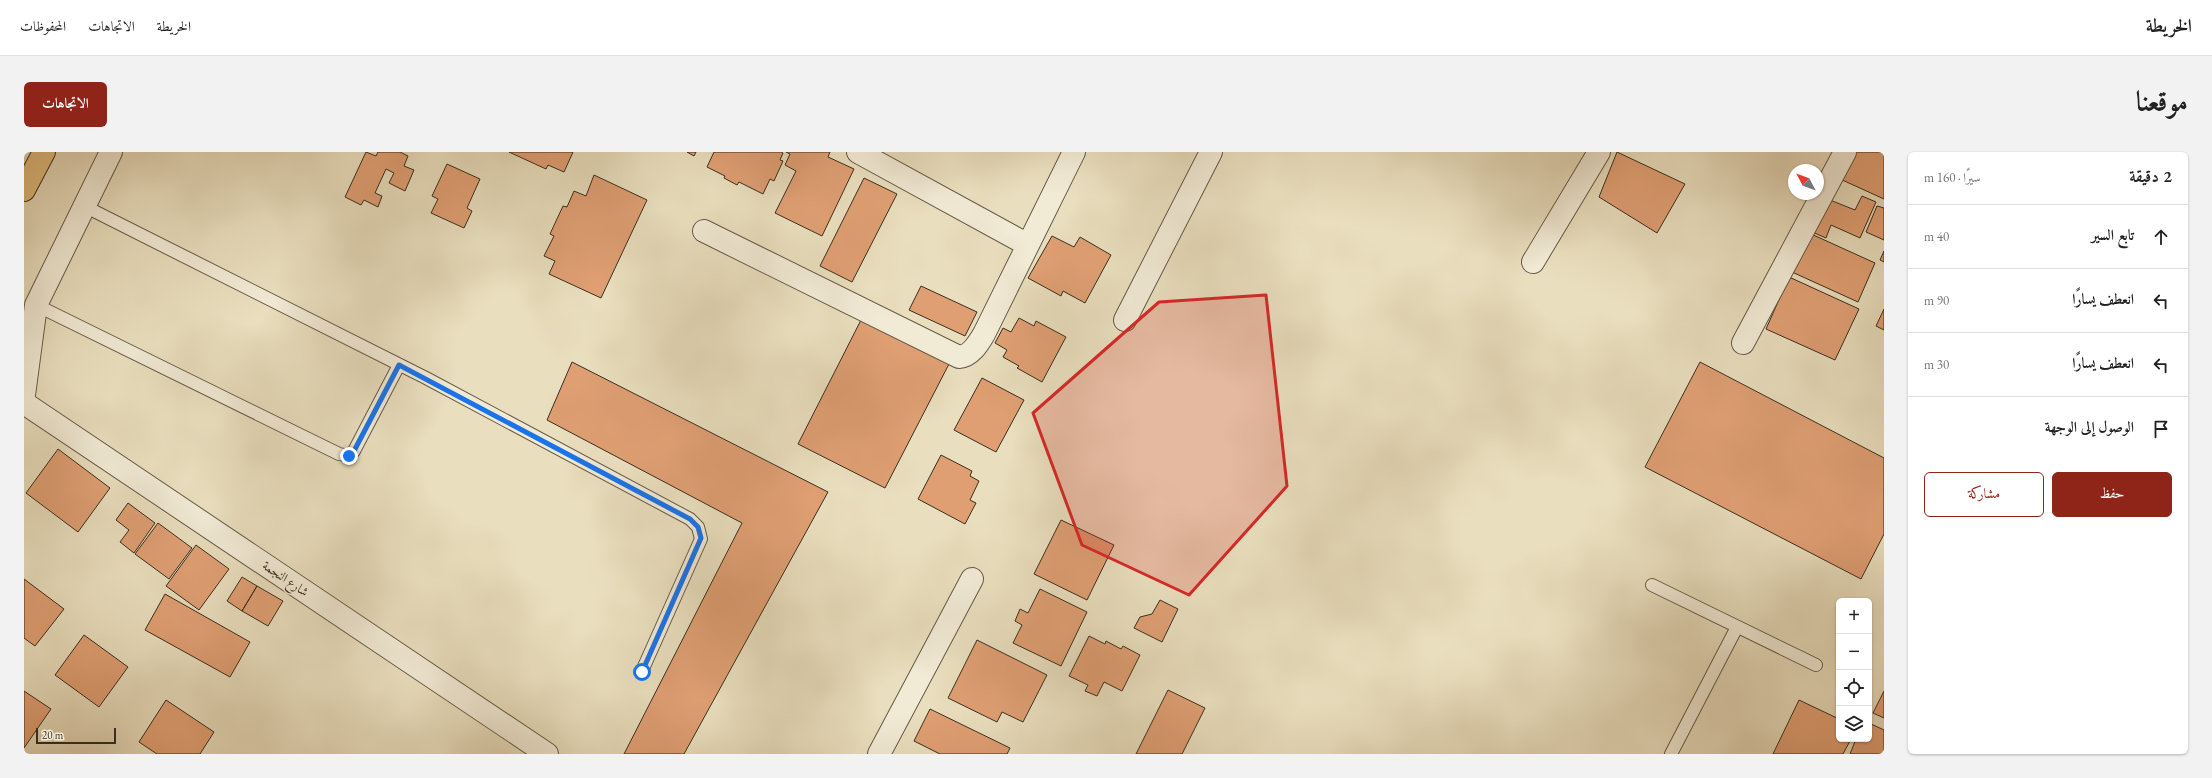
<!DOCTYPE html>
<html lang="ar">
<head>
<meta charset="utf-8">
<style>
	:root { --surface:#fff; --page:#f2f2f2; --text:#222; --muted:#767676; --line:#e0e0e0; --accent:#8f2418 }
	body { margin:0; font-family:"EB Garamond",Amiri,serif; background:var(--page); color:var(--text); direction:rtl }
	.controls { position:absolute; right:12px; bottom:12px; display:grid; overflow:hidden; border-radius:6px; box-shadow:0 1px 3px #0004 }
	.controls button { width:36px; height:36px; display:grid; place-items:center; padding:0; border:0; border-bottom:1px solid var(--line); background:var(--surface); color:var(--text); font:20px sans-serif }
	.compass { position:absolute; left:1764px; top:12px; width:36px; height:36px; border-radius:50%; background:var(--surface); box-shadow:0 1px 3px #0004; rotate:311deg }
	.scale { position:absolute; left:12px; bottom:10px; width:80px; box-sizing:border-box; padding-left:4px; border:2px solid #3a2e21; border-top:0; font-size:11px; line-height:14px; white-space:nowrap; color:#3a2e21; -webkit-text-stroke:3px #f1ead5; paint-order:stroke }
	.stop { position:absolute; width:12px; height:12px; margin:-9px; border:3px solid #1a73e8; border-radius:50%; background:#fff }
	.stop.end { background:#1a73e8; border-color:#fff; box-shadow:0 1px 4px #0008 }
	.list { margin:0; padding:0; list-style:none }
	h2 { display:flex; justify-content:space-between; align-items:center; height:52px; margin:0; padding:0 16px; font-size:17px }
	h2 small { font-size:13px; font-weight:400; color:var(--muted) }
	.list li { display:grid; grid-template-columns:26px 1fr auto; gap:12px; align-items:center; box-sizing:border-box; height:64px; padding:0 16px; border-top:1px solid var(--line) }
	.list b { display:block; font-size:15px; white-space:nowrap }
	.list em { font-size:13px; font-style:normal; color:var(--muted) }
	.actions { display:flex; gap:8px; padding:12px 16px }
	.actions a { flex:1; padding:9px 0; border:1px solid var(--accent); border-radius:6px; text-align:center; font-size:14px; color:var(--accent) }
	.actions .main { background:var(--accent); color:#fff }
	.icon { flex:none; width:22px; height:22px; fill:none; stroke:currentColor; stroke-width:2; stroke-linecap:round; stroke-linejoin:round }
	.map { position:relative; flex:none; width:1860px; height:602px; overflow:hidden; direction:ltr; border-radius:6px }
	header { display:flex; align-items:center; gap:24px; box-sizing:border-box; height:56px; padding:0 20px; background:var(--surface); border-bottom:1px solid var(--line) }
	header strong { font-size:19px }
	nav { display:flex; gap:22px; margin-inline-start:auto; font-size:14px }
	.intro { display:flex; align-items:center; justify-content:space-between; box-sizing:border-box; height:96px; padding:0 24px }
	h1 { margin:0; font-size:28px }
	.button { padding:10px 18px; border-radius:6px; background:var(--accent); color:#fff; font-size:14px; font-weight:700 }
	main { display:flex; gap:24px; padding:0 24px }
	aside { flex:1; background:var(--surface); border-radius:6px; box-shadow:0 1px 3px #0004 }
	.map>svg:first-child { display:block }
	.building { fill:#df9f73; stroke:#3a2e21 }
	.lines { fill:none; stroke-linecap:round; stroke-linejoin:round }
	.service-casing { stroke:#665a48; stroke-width:14 }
	.minor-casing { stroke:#665a48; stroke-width:24 }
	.trunk-casing { stroke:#3a2e21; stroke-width:24 }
	.service { stroke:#f1ead5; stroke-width:12 }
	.minor { stroke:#f1ead5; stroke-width:22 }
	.trunk { stroke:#e4bf7f; stroke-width:22 }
	.route { stroke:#1a73e8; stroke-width:5 }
	.marked { fill:#d62828; fill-opacity:0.2; stroke:#d62828; stroke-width:3; stroke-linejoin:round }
	.labels { text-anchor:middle; stroke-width:3; stroke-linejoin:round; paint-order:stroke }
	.street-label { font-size:13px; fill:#3a2e21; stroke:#f1ead5 }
</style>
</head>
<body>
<header>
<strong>الخريطة</strong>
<nav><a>الخريطة</a><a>الاتجاهات</a><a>المحفوظات</a></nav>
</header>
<div class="intro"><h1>موقعنا</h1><a class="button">الاتجاهات</a></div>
<main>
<aside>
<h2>2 دقيقة<small>سيرًا · 160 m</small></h2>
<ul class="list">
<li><svg class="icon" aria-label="ahead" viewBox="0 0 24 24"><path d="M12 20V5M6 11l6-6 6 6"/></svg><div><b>تابع السير</b></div><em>40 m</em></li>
<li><svg class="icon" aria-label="left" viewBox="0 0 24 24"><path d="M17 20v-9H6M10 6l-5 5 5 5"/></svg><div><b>انعطف يسارًا</b></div><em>90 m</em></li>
<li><svg class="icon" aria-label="left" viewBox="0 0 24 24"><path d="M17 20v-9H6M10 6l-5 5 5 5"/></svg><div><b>انعطف يسارًا</b></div><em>30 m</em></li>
<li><svg class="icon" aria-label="arrive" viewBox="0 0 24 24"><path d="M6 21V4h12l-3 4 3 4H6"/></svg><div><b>الوصول إلى الوجهة</b></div></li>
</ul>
<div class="actions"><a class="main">حفظ</a><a>مشاركة</a></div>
</aside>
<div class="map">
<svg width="1860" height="602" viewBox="0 0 1860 602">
	<rect width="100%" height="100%" fill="#e9debe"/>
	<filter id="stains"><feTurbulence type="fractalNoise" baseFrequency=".005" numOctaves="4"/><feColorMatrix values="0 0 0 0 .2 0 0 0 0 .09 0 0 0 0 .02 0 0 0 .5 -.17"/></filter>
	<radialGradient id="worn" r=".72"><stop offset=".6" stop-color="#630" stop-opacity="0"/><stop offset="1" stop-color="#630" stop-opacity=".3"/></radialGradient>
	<!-- building -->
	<path class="building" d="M 342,0 L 352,4 L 354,0 L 376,0 L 384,4 L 380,14 L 390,18 L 381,39 L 365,31 L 370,21 L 362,17 L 351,41 L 358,44 L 354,55 L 340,48 L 337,53 L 321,45 Z
		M 485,0 L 549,0 L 540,20 L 524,13 L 522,17 Z
		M 663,0 L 672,0 L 670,4 Z
		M 690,0 L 757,0 L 759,1 L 756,8 L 759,9 L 750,29 L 746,27 L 739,42 L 715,30 L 713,33 L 700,26 L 701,24 L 683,15 Z
		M 762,0 L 806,0 L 804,5 L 830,17 L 798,84 L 751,61 L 772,19 L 761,13 L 766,2 Z
		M 1593,0 L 1661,32 L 1633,81 L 1575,45 Z
		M 1828,0 L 1860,0 L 1860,47 L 1816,27 Z
		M 423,12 L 456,27 L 443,56 L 448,59 L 440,76 L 407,61 L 414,47 L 408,44 Z
		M 570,23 L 623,48 L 577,146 L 525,122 L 531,109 L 520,104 L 530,84 L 526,82 L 539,54 L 543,55 L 550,39 L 562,44 Z
		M 840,26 L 873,42 L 828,130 L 796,114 Z
		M 1838,44 L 1852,50 L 1836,86 L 1807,73 L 1802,86 L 1786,79 L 1801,46 L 1831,58 Z
		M 1853,54 L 1860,56 L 1860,88 L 1842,80 Z
		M 1785,81 L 1851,111 L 1834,150 L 1768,120 Z
		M 1028,84 L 1050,95 L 1056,85 L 1087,103 L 1061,151 L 1039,139 L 1037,144 L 1004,126 Z
		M 1860,99 L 1860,110 L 1856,108 Z
		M 1765,125 L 1835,157 L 1811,208 L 1742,177 Z
		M 897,134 L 953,160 L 941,184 L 885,158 Z
		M 1860,157 L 1860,178 L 1852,174 Z
		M 995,166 L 1010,174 L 1012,169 L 1042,185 L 1018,230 L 993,216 L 995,214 L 979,205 L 983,198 L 971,191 L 979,176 L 987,180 Z
		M 837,168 L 925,212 L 861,336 L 774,292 Z
		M 548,210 L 804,340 L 660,602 L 600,602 L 718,371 L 523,268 Z
		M 1676,210 L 1860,306 L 1860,382 L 1837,427 L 1621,315 Z
		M 958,226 L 1000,248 L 972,300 L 930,278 Z
		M 34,297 L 86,336 L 54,380 L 2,341 Z
		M 917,303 L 948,319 L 946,324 L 955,329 L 946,348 L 952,351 L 941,372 L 894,347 Z
		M 104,351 L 131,371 L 110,401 L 96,390 L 105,378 L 92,368 Z
		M 1037,368 L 1090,393 L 1063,448 L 1010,422 Z
		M 134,371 L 168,396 L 145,427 L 111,402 Z
		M 172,393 L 205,417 L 175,458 L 142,434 Z
		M 218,425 L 233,434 L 218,459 L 203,449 Z
		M 0,427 L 40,457 L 11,494 L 0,486 Z
		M 233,434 L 259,449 L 244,474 L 218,459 Z
		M 1016,437 L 1063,460 L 1037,514 L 989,491 L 998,473 L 991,469 L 996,457 L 1004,461 Z
		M 141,442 L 226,490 L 206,525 L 121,478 Z
		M 1136,448 L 1154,457 L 1138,490 L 1110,476 L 1116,465 L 1128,462 Z
		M 60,483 L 104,515 L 75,555 L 31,523 Z
		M 1065,484 L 1081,492 L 1082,489 L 1097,497 L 1099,494 L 1116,503 L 1098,539 L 1080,530 L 1073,544 L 1061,539 L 1064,533 L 1045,524 Z
		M 953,488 L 1023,523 L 999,570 L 978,560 L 973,570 L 924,546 Z
		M 1144,538 L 1181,556 L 1158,602 L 1112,602 Z
		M 0,539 L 27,557 L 0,596 Z
		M 1860,539 L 1860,566 L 1849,561 Z
		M 142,548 L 190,580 L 176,602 L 133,602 L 115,590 Z
		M 1775,548 L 1815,567 L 1815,587 L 1827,587 L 1819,602 L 1749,602 Z
		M 906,557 L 986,596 L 983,602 L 916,602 L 890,589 Z
		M 1845,571 L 1860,578 L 1860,602 L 1826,602 L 1832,587 L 1845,587 Z"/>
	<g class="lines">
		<!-- service casing -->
		<g class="service-casing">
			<path id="service" d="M 60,54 L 402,226 L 666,367 L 674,375 L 677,387 L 618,519
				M 12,153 L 315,302 L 325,304 L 330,299 L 375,213
				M 1628,433 L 1792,513
				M 1647,602 L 1713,475"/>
		</g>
		<!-- minor casing -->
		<g class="minor-casing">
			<path id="minor" d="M 834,0 L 1004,93
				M 680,79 L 935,205 C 947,204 954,192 960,182 L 1050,0
				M 1509,110 L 1575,0
				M 1101,168 L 1187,0
				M 1719,191 L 1821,0
				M 0,243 L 12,153 L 87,0
				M 0,251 L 523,602
				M 855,602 L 948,427"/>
		</g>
		<!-- trunk casing -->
		<g class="trunk-casing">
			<path id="trunk" d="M 0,38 L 20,0"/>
		</g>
		<!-- service -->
		<use href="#service" class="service"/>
		<!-- minor -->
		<use href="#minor" class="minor"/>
		<!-- trunk -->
		<use href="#trunk" class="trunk"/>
	</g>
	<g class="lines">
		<!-- route -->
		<path class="route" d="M 325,304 L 330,299 L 375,213 L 666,367 L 674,375 L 677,386 L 618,520"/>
	</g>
	<!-- marked area -->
	<path class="marked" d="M 1242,143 L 1263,334 L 1165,443 L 1058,393 L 1009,261 L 1135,150 Z"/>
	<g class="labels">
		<!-- street labels -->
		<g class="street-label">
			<text transform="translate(262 426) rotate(34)" y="5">شارع النجمة</text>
		</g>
	</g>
	<rect width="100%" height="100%" filter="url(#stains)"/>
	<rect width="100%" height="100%" fill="url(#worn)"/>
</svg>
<div class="controls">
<button>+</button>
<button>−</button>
<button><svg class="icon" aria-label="locate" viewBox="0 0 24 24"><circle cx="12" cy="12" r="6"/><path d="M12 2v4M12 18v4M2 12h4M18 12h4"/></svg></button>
<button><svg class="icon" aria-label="layers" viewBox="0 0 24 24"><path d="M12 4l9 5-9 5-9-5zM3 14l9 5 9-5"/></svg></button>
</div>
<svg class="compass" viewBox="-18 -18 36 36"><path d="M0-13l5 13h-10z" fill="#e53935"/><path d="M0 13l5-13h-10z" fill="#767676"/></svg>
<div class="scale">20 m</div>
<div class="stop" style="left:618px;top:520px"></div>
<div class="stop end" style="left:325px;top:304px"></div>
</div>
</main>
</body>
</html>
